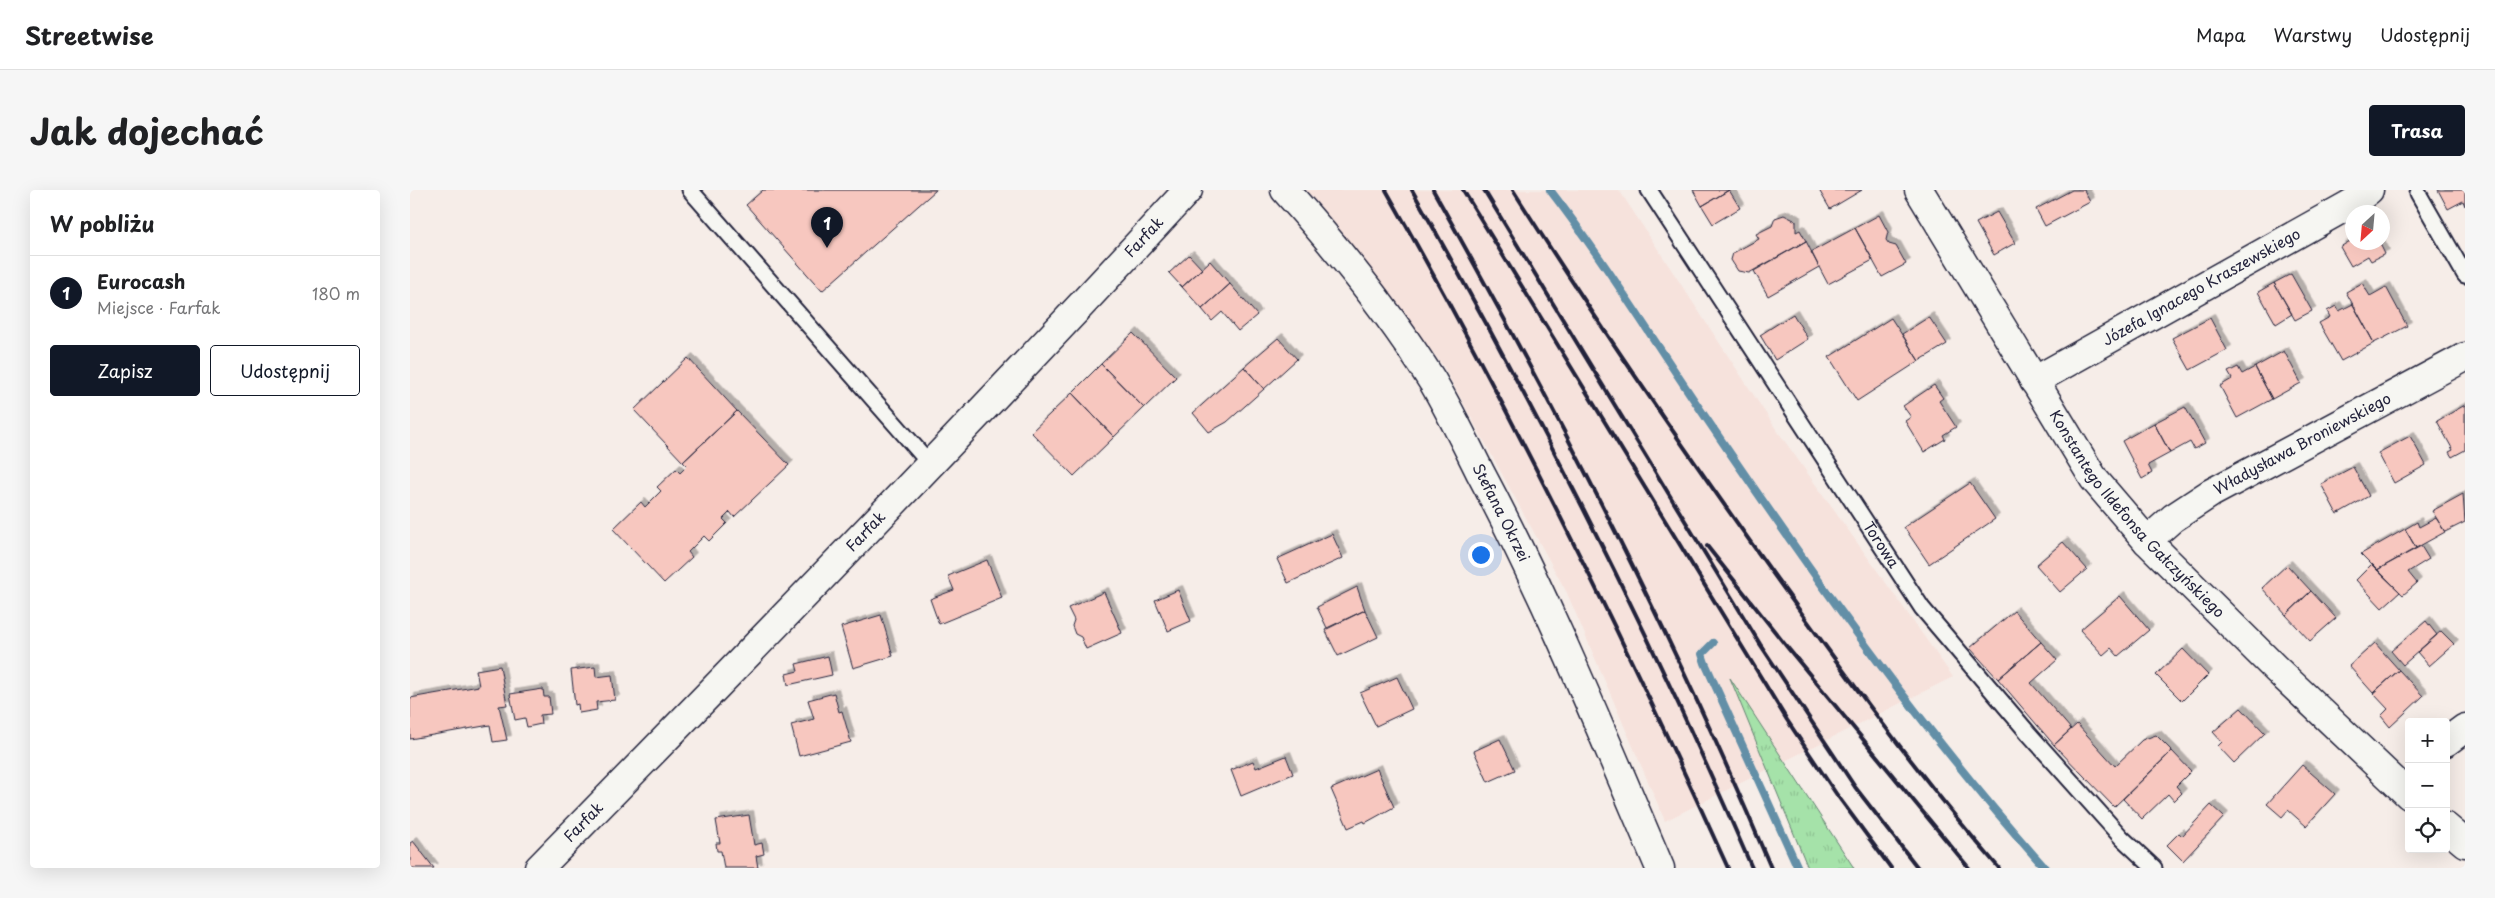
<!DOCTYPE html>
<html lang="pl">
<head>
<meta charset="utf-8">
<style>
	:root { --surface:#fff; --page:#f6f6f6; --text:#202124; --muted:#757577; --line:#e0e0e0; --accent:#111827 }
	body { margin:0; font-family:"Playpen Sans",sans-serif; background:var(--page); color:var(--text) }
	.controls { position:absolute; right:15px; bottom:15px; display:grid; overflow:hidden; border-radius:5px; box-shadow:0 5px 20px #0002 }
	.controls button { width:45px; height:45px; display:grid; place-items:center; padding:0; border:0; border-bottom:1px solid var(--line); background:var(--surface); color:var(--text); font:25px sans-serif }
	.compass { position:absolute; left:1935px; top:15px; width:45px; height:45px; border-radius:50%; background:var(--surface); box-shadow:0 5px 20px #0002; rotate:206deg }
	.you { position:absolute; left:1070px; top:364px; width:18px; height:18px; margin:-12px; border:4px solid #fff; border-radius:50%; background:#1a73e8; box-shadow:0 0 0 8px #1a73e833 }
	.badge { display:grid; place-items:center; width:32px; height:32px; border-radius:50%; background:var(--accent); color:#fff; font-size:16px; font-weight:700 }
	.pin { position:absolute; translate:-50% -41px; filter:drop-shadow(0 1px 2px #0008) }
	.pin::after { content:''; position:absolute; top:26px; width:18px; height:15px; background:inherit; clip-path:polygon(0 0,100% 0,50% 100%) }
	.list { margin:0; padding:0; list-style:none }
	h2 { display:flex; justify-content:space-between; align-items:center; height:65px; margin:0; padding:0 20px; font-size:21px }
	h2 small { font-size:16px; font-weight:400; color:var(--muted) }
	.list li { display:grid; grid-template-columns:32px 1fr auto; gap:15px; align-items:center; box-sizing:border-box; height:75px; padding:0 20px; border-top:1px solid var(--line) }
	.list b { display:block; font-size:19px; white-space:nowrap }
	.list p { margin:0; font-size:16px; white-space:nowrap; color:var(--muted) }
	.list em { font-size:16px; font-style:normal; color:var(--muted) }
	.actions { display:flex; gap:10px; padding:15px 20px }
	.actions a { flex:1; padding:11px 0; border:1px solid var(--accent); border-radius:5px; text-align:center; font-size:18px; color:var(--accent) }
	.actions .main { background:var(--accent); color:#fff }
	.icon { flex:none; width:28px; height:28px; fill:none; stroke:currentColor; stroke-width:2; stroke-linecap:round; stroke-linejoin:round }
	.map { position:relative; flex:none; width:2055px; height:678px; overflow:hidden; border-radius:5px }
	header { display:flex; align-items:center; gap:30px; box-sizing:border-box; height:70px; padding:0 25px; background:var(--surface); border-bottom:1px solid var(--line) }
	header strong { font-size:24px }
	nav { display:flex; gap:28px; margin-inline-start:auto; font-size:18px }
	.intro { display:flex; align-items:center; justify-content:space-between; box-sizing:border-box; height:120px; padding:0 30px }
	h1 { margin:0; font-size:35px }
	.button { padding:12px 22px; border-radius:5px; background:var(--accent); color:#fff; font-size:18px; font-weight:700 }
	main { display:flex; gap:30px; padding:0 30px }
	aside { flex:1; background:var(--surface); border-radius:5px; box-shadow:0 5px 20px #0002 }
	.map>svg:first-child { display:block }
	.built { fill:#f6e2dc }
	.grass { fill:url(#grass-tufts); stroke:#648272 }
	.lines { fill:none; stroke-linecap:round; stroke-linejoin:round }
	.stream { stroke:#638fa7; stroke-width:8 }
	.building { fill:#f7c7bf; stroke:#22223b; filter:url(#shadow) }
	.service-casing { stroke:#22223b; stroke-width:19 }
	.minor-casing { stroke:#22223b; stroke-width:31 }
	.tertiary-casing { stroke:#22223b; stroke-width:31 }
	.service { stroke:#f6f6f2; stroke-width:15 }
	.minor { stroke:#f6f6f2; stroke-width:28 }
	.tertiary { stroke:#f6f6f2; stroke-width:28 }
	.rail { stroke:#22223b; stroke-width:4 }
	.labels { text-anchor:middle; stroke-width:4.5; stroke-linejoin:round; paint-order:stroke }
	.street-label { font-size:15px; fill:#22223b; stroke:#f6f6f2 }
</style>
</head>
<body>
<header>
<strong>Streetwise</strong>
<nav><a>Mapa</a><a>Warstwy</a><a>Udostępnij</a></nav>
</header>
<div class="intro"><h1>Jak dojechać</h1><a class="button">Trasa</a></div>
<main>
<aside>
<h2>W pobliżu<small></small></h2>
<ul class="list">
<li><span class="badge">1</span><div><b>Eurocash</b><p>Miejsce · Farfak</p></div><em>180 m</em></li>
</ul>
<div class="actions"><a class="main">Zapisz</a><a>Udostępnij</a></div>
</aside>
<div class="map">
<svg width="2055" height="678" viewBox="0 0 2055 678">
	<defs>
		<pattern id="grass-tufts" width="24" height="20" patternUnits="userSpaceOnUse" patternTransform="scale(1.25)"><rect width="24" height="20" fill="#a5e2a9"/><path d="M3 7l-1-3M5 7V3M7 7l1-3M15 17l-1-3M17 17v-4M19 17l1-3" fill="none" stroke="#8ec292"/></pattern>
		<filter id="shadow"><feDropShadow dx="4.5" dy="-4.5" stdDeviation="0" flood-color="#0004"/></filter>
	</defs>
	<rect width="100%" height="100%" fill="#f6ede8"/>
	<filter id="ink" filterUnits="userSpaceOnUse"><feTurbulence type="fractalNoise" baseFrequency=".02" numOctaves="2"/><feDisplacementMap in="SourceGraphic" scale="10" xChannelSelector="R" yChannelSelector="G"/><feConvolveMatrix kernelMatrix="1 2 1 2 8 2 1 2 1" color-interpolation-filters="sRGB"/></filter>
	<g filter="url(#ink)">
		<!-- built -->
		<path class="built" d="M 896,0 L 1209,0 L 1366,239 L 1543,487 L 1255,631 L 1157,403 L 1033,176 L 930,40 Z"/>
		<!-- grass -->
		<path class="grass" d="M 1320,488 L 1444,678 L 1398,678 Z"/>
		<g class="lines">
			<!-- stream -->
			<path class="stream" d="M 1140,0 C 1200,78 1251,163 1307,244 C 1409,394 1514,542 1635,678
				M 1303,453 L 1292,464 L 1295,473 L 1388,678"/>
		</g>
		<!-- building -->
		<path class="building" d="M 353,0 L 526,0 L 412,101 L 336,15 Z
			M 1283,0 L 1319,0 L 1292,16 Z
			M 1319,0 L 1330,18 L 1303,34 L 1292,16 Z
			M 1409,0 L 1452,0 L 1420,19 Z
			M 1662,0 L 1674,0 L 1680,12 L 1635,36 L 1626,19 Z
			M 2028,0 L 2055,0 L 2055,16 L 2053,11 L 2038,19 Z
			M 1587,22 L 1605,53 L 1584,65 L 1566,33 Z
			M 1374,25 L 1386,31 L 1386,42 L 1390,40 L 1396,51 L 1339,83 L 1328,81 L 1321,70 L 1323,63 L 1349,49 L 1346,44 L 1362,36 L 1365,28 Z
			M 1469,25 L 1478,42 L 1476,50 L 1479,54 L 1486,56 L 1496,74 L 1472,87 L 1445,38 Z
			M 1445,38 L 1463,70 L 1418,94 L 1401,62 Z
			M 1942,50 L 1942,52 L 1969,52 L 1975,64 L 1961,71 L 1958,66 L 1941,76 L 1930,57 Z
			M 1396,51 L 1409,77 L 1358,106 L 1344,81 Z
			M 779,65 L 792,79 L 772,97 L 759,83 Z
			M 800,71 L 820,94 L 792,119 L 772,97 Z
			M 1881,84 L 1902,121 L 1885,130 L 1864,93 Z
			M 1864,93 L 1882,124 L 1866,134 L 1848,102 Z
			M 1952,93 L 1960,106 L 1976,97 L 1997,136 L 1964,153 L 1936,102 Z
			M 820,94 L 847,125 L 828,141 L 812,122 L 802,131 L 792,119 Z
			M 1943,114 L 1964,153 L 1931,171 L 1909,133 L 1920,127 L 1917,121 L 1926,116 L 1929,121 Z
			M 1383,124 L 1398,149 L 1365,170 L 1350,145 Z
			M 1519,127 L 1537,154 L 1509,171 L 1492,144 Z
			M 1481,128 L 1509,171 L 1447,211 L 1419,167 Z
			M 1800,128 L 1817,160 L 1780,180 L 1762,148 Z
			M 723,143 L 766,187 L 734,218 L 691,174 Z
			M 868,148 L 887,169 L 854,199 L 834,177 Z
			M 1874,161 L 1891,193 L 1862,209 L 1845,177 Z
			M 278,168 L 327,221 L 273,272 L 224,220 Z
			M 691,174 L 734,218 L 704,247 L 662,203 Z
			M 834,177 L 854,199 L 817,232 L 799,242 L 783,223 Z
			M 1828,177 L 1832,184 L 1845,177 L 1862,209 L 1827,228 L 1810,196 L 1822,189 L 1818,182 Z
			M 1524,195 L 1533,208 L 1529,211 L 1546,237 L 1533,245 L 1535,249 L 1514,262 L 1495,231 L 1501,227 L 1493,216 Z
			M 662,203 L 704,247 L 664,286 L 621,242 Z
			M 2055,215 L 2055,260 L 2042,267 L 2039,262 L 2043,260 L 2027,231 Z
			M 1775,217 L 1795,253 L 1784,259 L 1780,252 L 1760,263 L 1744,233 Z
			M 327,221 L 379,275 L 324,327 L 320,322 L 313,329 L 317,333 L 299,351 L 294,346 L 278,362 L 282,367 L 254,393 L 203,339 L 231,312 L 235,317 L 251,301 L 247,297 L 266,279 L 270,283 L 277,276 L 273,272 Z
			M 1744,233 L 1760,263 L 1738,275 L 1742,283 L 1732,289 L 1712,251 Z
			M 2000,246 L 2016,275 L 1984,293 L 1968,263 Z
			M 1943,277 L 1959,306 L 1927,324 L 1911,294 Z
			M 1560,293 L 1585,329 L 1519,374 L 1494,337 Z
			M 2053,304 L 2055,332 L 2035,342 L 2022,321 Z
			M 2026,328 L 2035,342 L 2006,358 L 1995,339 L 2007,332 L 2009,337 Z
			M 1995,339 L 2006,358 L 1967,380 L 1951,364 Z
			M 922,344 L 933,368 L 878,393 L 867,369 Z
			M 1653,352 L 1677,379 L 1650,402 L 1626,375 Z
			M 2011,356 L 2019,369 L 1998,382 L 2007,393 L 1993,405 L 1967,380 Z
			M 577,370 L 592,408 L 529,434 L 520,409 L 544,400 L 538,386 Z
			M 1962,374 L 1990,402 L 1972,418 L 1946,390 Z
			M 1877,375 L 1901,401 L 1876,425 L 1852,398 Z
			M 947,397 L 955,420 L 917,438 L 907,417 Z
			M 768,400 L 781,431 L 758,441 L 745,410 Z
			M 1901,401 L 1926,428 L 1900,451 L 1876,425 Z
			M 694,402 L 712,443 L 676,459 L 671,447 L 665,444 L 662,436 L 664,430 L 658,418 Z
			M 1710,406 L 1739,440 L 1708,466 L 1701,458 L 1693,465 L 1670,440 Z
			M 955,420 L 968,447 L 928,466 L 915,440 Z
			M 1604,421 L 1631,452 L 1588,489 L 1560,458 Z
			M 471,425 L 483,466 L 443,478 L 431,437 Z
			M 2016,431 L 2027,445 L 1993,475 L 1981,461 Z
			M 2031,441 L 2044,454 L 2019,476 L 2007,462 Z
			M 1631,452 L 1647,470 L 1621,493 L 1661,539 L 1644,555 L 1588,489 Z
			M 1965,453 L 1989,480 L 1963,503 L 1939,476 Z
			M 1773,459 L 1798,485 L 1772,511 L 1746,485 Z
			M 418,466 L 422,485 L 378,495 L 376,484 L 388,481 L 386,474 Z
			M 90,476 L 97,515 L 89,516 L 97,550 L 83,552 L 80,535 L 0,549 L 0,508 L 69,496 L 66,480 Z
			M 185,477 L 186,487 L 202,485 L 205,510 L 186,512 L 187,520 L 169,523 L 168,514 L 165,515 L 161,480 Z
			M 1989,480 L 2013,506 L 1980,537 L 1971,526 L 1978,519 L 1963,503 Z
			M 987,487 L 1002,519 L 966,536 L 950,503 Z
			M 133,499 L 134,507 L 139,507 L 141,524 L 130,525 L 131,534 L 117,537 L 115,528 L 105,530 L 100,504 Z
			M 424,503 L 429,522 L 432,521 L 441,552 L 389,566 L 381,535 L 404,529 L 398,510 Z
			M 1831,518 L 1855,543 L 1824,573 L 1808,556 L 1812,552 L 1803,542 Z
			M 1667,534 L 1705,576 L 1732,550 L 1746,545 L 1762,561 L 1704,617 L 1644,555 Z
			M 1090,549 L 1105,580 L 1078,592 L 1064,561 Z
			M 1762,561 L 1781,581 L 1766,596 L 1772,603 L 1764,611 L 1758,604 L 1732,629 L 1713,609 Z
			M 876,566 L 883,584 L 831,606 L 821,580 L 843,571 L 846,578 Z
			M 1892,575 L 1925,604 L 1896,636 L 1878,620 L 1872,627 L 1857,614 Z
			M 967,579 L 984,617 L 955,633 L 954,631 L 938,638 L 921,599 Z
			M 1801,615 L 1814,627 L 1773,671 L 1757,655 L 1769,643 L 1772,646 Z
			M 339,625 L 344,655 L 352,653 L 354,664 L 346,666 L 348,678 L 314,678 L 311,661 L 307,661 L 306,653 L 310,653 L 306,630 Z
			M 3,651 L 24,678 L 0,678 L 0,653 Z"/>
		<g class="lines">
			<!-- service casing -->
			<g class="service-casing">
				<g id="service">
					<path d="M 280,0 L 521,275"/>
					<path id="s1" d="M 1239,0 L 1512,418 L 1619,544 L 1712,648 L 1744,678"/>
					<path d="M 2008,3 L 2055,85"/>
				</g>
			</g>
			<!-- minor casing -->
			<g class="minor-casing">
				<g id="minor">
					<path id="s2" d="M 875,0 C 929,60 980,123 1023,192 C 1040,221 1055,252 1070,282 C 1138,410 1193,545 1250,678"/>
					<path id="s3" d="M 1624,191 L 1944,12 L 1959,0"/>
					<path id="s4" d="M 1737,351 L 1763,328 L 1801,303 L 2055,167"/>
					<path d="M 2036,552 L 2055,538"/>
				</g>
			</g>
			<!-- tertiary casing -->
			<g class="tertiary-casing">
				<g id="tertiary">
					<path id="s5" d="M 1509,0 L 1684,289 L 1737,351 L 1866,479 L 1999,605"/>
					<path d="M 2036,637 L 2055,653"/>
					<path id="s6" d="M 129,678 C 348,455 566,230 778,0"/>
				</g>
			</g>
			<!-- service -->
			<use href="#service" class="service"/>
			<!-- minor -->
			<use href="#minor" class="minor"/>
			<!-- tertiary -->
			<use href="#tertiary" class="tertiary"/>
			<!-- rail -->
			<path class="rail" d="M 976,0 C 1101,220 1213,447 1318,678
				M 1002,0 C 1127,220 1242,446 1342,678
				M 1023,0 C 1147,220 1263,445 1361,678
				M 1053,0 L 1377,530 L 1427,605 L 1481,678
				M 1074,0 L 1350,454 L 1445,597 L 1508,678
				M 1103,0 C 1186,131 1274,259 1364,385 C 1436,485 1508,585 1589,678
				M 1297,356 L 1377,457 L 1559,678"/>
		</g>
	</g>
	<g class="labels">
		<!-- street labels -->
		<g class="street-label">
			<text dy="5" stroke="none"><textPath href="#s6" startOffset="874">Farfak</textPath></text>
			<text dy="5" stroke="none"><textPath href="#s3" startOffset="192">Józefa Ignacego Kraszewskiego</textPath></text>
			<text dy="5" stroke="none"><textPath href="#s4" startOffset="184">Władysława Broniewskiego</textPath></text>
			<text dy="5" stroke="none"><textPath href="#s2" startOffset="390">Stefana Okrzei</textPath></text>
			<text dy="5" stroke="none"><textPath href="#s5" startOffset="392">Konstantego Ildefonsa Gałczyńskiego</textPath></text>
			<text dy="5" stroke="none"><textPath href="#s6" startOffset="469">Farfak</textPath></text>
			<text dy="5" stroke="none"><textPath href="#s1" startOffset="424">Torowa</textPath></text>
			<text dy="5" stroke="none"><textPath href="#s6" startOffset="64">Farfak</textPath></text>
		</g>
	</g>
</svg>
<div class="controls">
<button>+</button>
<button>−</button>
<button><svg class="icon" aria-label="locate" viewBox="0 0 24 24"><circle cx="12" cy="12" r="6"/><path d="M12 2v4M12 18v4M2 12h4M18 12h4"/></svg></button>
</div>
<svg class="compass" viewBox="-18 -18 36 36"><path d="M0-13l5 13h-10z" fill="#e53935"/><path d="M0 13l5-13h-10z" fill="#757577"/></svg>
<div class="you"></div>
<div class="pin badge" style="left:417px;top:58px">1</div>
</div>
</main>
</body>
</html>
